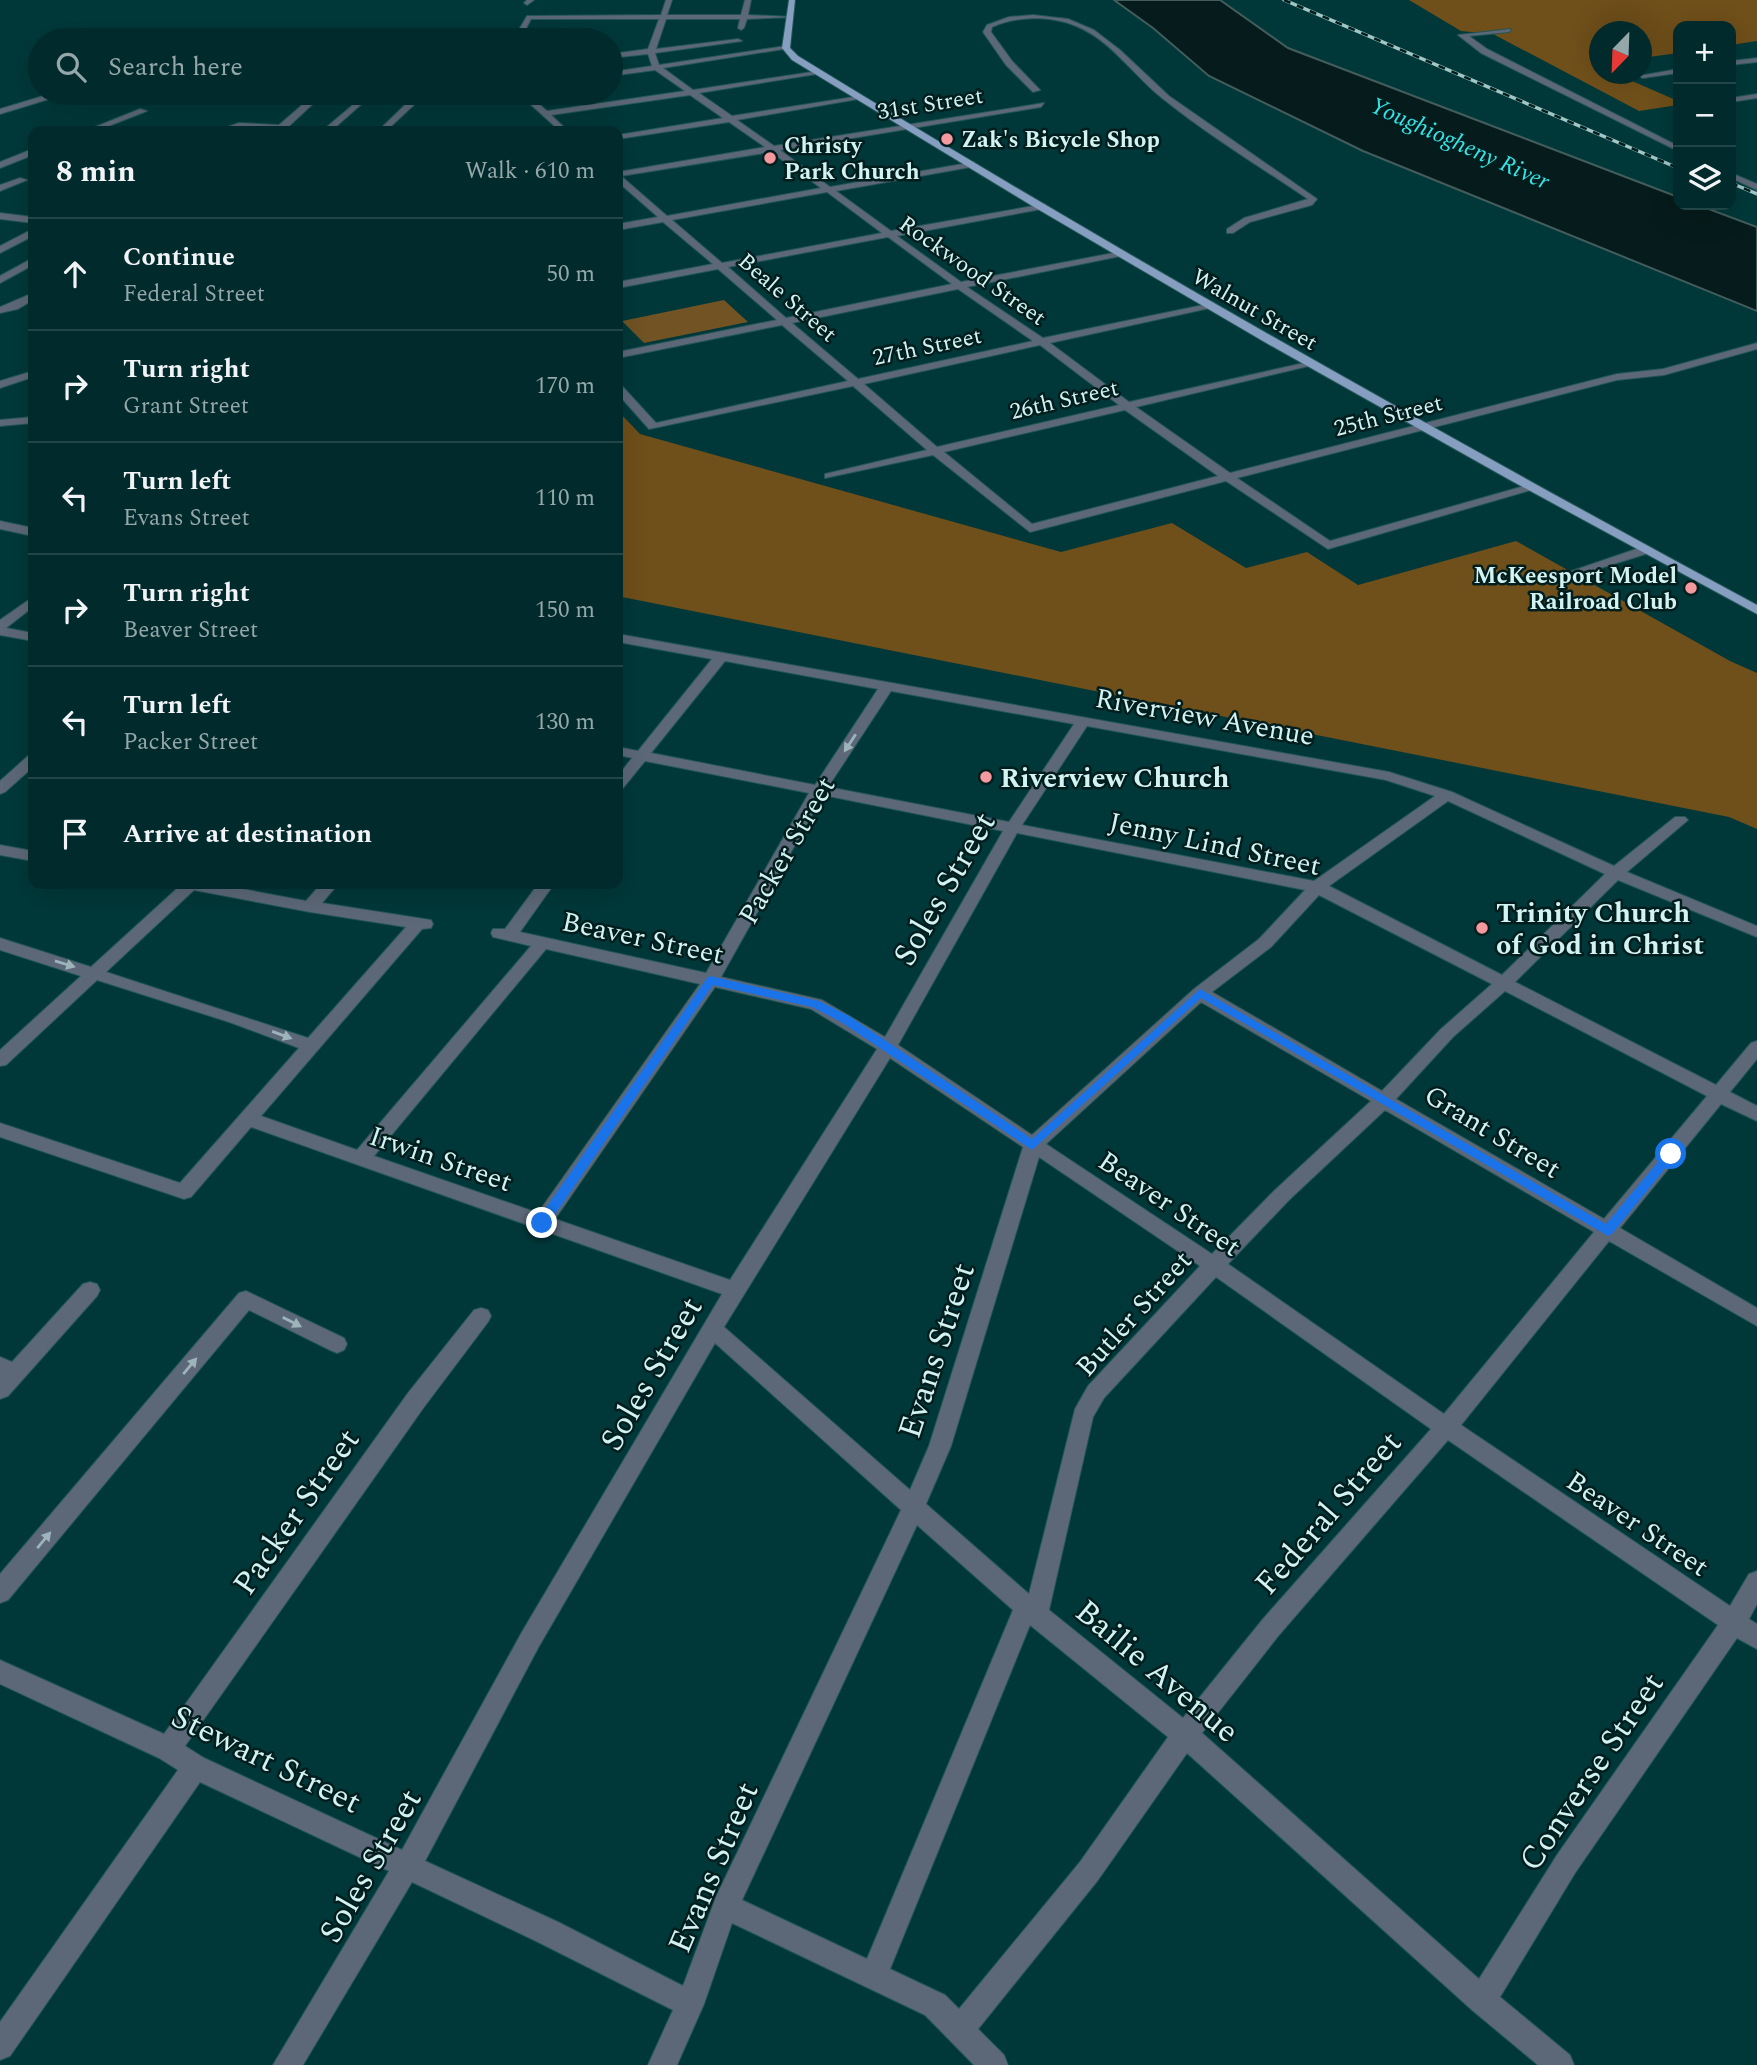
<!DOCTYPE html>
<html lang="en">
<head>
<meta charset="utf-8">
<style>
	:root { --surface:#002a2b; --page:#0e3637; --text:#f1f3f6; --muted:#95a7a9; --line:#224647 }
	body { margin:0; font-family:Spectral,serif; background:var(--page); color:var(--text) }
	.controls { position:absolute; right:21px; top:21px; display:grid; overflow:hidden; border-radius:14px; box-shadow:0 7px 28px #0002 }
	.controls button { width:63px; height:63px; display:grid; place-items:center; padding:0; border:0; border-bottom:2px solid var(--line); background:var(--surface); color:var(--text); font:35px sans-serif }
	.compass { position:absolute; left:1589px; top:21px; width:63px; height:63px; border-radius:50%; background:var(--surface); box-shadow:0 7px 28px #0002; rotate:203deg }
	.stop { position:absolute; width:21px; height:21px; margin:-16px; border:5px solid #1a73e8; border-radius:50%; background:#fff }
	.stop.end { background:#1a73e8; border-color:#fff; box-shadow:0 2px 7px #0008 }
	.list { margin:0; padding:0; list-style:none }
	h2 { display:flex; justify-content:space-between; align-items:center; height:91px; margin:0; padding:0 28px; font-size:30px }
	h2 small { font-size:23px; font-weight:400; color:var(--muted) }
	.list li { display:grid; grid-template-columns:46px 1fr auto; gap:21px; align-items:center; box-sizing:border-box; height:112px; padding:0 28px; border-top:2px solid var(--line) }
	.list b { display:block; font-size:26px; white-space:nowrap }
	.list p { margin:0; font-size:23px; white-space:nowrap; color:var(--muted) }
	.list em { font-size:23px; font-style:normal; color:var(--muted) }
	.icon { flex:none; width:38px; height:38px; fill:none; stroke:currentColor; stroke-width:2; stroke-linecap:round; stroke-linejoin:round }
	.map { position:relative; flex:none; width:1757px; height:2065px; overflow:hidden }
	.search { position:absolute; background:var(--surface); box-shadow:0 7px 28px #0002; left:28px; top:28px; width:595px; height:77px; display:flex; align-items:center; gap:18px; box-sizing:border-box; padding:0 24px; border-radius:38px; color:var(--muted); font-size:26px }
	.panel { position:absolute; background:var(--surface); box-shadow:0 7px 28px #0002; left:28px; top:126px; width:595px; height:763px; border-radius:14px }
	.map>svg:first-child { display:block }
	.green { fill:#715324 }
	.forest { fill:#6f4f1a }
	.water { fill:#061b1b; stroke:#435c5c; stroke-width:2 }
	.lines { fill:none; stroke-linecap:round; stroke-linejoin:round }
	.street-casing { stroke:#225657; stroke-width:2 }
	.primary-casing { stroke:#225657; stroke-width:2 }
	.street { fill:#5c6878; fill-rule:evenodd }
	.primary { fill:#869ec0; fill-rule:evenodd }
	.rail-casing { stroke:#a0c6c6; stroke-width:3.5 }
	.rail { stroke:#021d1d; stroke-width:2.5; stroke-dasharray:7; stroke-linecap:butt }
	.oneway { fill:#9db4bb }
	.route { fill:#1a73e8 }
	.poi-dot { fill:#f49a9f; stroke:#021d1d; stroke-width:2.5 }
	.labels { text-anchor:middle; stroke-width:5; stroke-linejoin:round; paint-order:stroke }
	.far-street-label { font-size:23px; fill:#d2f3f2; stroke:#021d1d }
	.far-poi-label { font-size:23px; font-weight:bold; fill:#d2f3f2; stroke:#021d1d; text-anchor:start }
	.far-water-label { font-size:24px; font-style:italic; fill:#39e2e4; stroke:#021d1d }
	.street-label { font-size:28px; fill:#d2f3f2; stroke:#021d1d }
	.poi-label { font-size:28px; font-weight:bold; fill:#d2f3f2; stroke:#021d1d; text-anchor:start }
	.near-street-label { font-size:33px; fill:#d2f3f2; stroke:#021d1d }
</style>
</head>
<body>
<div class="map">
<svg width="1757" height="2065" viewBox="0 0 1757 2065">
	<rect width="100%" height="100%" fill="#003839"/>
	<!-- green -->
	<path class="green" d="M 724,300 L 748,322 L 644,343 L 622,321 Z"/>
	<!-- forest -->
	<path class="forest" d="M 1409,0 L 1757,0 L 1757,41 L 1731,45 L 1731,26 L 1678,26 L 1678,53 L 1642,58 L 1642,32 L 1600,32 L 1600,74 L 1616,74 L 1678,101 L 1678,105 L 1639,111 L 1493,34 L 1461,31 Z
		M 618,411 L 640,434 L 1061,552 L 1172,523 L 1246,568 L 1307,552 L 1358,585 L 1516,541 L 1730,661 L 1757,673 L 1757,829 L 1729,817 L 622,597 L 618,593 Z"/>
	<!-- water -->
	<path class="water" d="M 1114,0 L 1220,0 L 1288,48 L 1678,197 L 1678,205 L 1698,205 L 1757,227 L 1757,311 L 1363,151 L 1209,76 L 1153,28 Z"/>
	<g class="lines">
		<!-- street casing -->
		<g class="street-casing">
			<path id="street" d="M 527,0 L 534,0 L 527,5 L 524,3 Z
				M 666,0 L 672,0 L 667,15 L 741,15 L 745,0 L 751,0 L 748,15 L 793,17 L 747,19 L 744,28 L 741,30 L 738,28 L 740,19 L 666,19 L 656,49 L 738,39 L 742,41 L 655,53 L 659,65 L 786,46 L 790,48 L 663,68 L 693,90 L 819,71 L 823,73 L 699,93 L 732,116 L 860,96 L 864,98 L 737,120 L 774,146 L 1044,103 L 1041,107 L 780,150 L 830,187 L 974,162 L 971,167 L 836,191 L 891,231 L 1045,204 L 1046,206 L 1042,209 L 897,236 L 961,282 L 1124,251 L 1126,253 L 1121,256 L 967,287 L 1043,338 L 1213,303 L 1215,305 L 1210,308 L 1050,343 L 1129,402 L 1313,361 L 1313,365 L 1136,407 L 1230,473 L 1617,374 L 1663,369 L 1757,343 L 1757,349 L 1664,375 L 1617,380 L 1237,478 L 1330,541 L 1528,485 L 1538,488 L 1328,549 L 1226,481 L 1030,532 L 933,455 L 825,478 L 825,474 L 927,450 L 853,386 L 649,429 L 618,394 L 618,385 L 622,386 L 656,423 L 848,381 L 782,325 L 618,358 L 618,352 L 777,320 L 718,269 L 618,288 L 618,282 L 713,264 L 663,222 L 618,230 L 618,224 L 658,217 L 618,182 L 618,172 L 765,147 L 729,122 L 618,139 L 618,135 L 723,118 L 690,95 L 551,115 L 568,131 L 560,131 L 518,93 L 526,93 L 547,111 L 685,91 L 655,70 L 611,76 L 611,72 L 652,66 L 648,54 L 611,58 L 611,54 L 648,49 L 659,19 L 531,19 L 520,40 L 513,40 L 527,16 L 661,15 ZM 771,152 L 821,188 L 667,216 L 621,176 ZM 827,192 L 882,233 L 722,263 L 672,220 ZM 888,237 L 952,284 L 786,318 L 728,267 ZM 958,289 L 1033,341 L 858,379 L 792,323 ZM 1040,345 L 1119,405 L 937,447 L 864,384 ZM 1125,410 L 1218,476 L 1032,524 L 944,452 Z
				M 1033,15 L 1068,19 L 1094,30 L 1120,50 L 1169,96 L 1317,199 L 1312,205 L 1250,222 L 1233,233 L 1227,233 L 1227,229 L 1244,218 L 1308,199 C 1259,166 1208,135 1162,98 C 1133,75 1111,40 1076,26 C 1050,15 1017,16 992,27 L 991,32 L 1012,61 L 1040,90 L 1033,92 L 1006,65 L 983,32 L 987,25 L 1009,17 Z
				M 1511,29 L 1509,32 L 1469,36 L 1487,49 L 1678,146 L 1678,151 L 1481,53 L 1458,35 Z
				M 1757,58 L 1757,62 L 1731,65 L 1731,61 Z
				M 1678,69 L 1678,73 L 1643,78 L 1639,76 Z
				M 53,93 L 69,93 L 0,114 L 0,109 Z
				M 367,93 L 375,93 L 370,98 L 417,102 L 386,131 L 378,131 L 406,104 L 364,102 L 331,131 L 322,131 Z
				M 1757,94 L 1757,98 L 1731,102 L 1731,98 Z
				M 309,99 L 316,101 L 288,127 L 304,131 L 274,131 L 249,127 L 216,131 L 239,123 L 279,125 Z
				M 140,109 L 147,111 L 96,131 L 85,131 Z
				M 30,150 L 33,150 L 33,155 L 0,168 L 0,162 Z
				M 1731,173 L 1757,184 L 1757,190 L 1731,178 Z
				M 20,178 L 27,180 L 0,191 L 0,185 Z
				M 0,213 L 33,217 L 33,223 L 0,219 Z
				M 33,229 L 33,236 L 0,253 L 0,246 Z
				M 33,258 L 33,265 L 0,283 L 0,276 Z
				M 33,293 L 33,300 L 18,309 L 0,313 L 0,307 Z
				M 33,371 L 33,377 L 0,388 L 0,381 Z
				M 33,417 L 33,423 L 0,426 L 0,420 Z
				M 0,521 L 33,528 L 33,536 L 0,529 Z
				M 1645,546 L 1649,547 L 1649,553 L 1572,577 L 1566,573 Z
				M 33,597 L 33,607 L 6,628 L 33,633 L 33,641 L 0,635 L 0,620 Z
				M 618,634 L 1389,772 L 1452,792 L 1614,866 L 1675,817 L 1685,817 L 1688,820 L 1627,872 L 1757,926 L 1757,937 L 1618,880 L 1515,982 L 1716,1085 L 1751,1043 L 1757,1041 L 1757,1059 L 1730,1092 L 1757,1106 L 1757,1121 L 1721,1104 L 1620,1228 L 1757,1308 L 1757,1326 L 1609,1241 L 1461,1425 L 1730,1606 L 1749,1574 L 1757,1571 L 1757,1604 L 1749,1619 L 1757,1624 L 1757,1649 L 1737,1638 L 1575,1873 L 1500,1997 L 1570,2055 L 1574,2065 L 1538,2065 L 1472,2010 L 1187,1753 L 1098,1880 L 978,2029 L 1004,2055 L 1008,2065 L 974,2065 L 925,2015 L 732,1923 L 704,2004 L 677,2065 L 648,2065 L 673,2010 L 538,1942 L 412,1882 L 303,2065 L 273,2065 L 389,1871 L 200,1782 L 10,2056 L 0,2060 L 0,2022 L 178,1770 L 159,1758 L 0,1684 L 0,1660 L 164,1734 L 408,1393 L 474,1310 L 481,1308 L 488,1310 L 491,1316 L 488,1322 L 424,1407 L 185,1746 L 204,1758 L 402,1850 L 522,1632 L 722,1294 L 251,1127 L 191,1197 L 184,1199 L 0,1137 L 0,1123 L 180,1183 L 299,1048 L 229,1022 L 97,980 L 6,1065 L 0,1066 L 0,1050 L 81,976 L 0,950 L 0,938 L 91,967 L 182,884 L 216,884 L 306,901 L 321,884 L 338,884 L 322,903 L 431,920 L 433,924 L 431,928 L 422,929 L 261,1116 L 357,1150 L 531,946 L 493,937 L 491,933 L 493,929 L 505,929 L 538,884 L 554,884 L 520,932 L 706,973 L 809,793 L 645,761 L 623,788 L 618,789 L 618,776 L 632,758 L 618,755 L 618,747 L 638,751 L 712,659 L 618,642 ZM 725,661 L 878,689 L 815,785 L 651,753 ZM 891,691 L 1074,724 L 1009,822 L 828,787 ZM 1087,726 L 1386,780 L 1435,796 L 1314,881 L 1022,825 ZM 823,795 L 1003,831 L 885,1037 L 822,1000 L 721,977 ZM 1448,801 L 1605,874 L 1502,975 L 1329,886 ZM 1017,833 L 1305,890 L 1259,939 L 1194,989 L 1032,1135 L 898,1045 ZM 194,890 L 310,912 L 406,927 L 308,1038 L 106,972 ZM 1319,895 L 1492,984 L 1441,1029 L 1382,1091 L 1212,992 L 1271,947 ZM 546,949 L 700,984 L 538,1213 L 374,1156 ZM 715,987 L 811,1009 L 877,1049 L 730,1280 L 555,1219 ZM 1505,991 L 1707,1096 L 1604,1219 L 1396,1099 L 1453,1037 ZM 1201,1002 L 1371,1101 L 1275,1190 L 1212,1254 L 1046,1144 ZM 890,1058 L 1023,1147 L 929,1446 L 910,1490 L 724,1327 ZM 1385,1110 L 1594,1232 L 1444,1414 L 1228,1264 L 1289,1200 ZM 1039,1157 L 1200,1266 L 1088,1386 L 1075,1409 L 1029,1594 L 926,1504 L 951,1446 ZM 1216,1277 L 1431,1429 L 1263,1619 L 1183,1718 L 1049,1610 L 1093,1417 L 1104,1398 ZM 715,1343 L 901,1510 L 716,1897 L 683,1986 L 558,1922 L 425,1861 L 538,1648 ZM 1448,1440 L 1718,1625 L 1557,1855 L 1479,1979 L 1202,1733 L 1279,1635 ZM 917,1525 L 1013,1610 L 867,1959 L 742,1900 ZM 1030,1625 L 1168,1737 L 1080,1862 L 959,2009 L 945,1995 L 890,1969 Z
				M 33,755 L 33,767 L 5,792 L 0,794 L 0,781 L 28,756 Z
				M 0,845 L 33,851 L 33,861 L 0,855 Z
				M 90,1282 L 97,1284 L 100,1290 L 97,1296 L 8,1396 L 0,1399 L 0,1357 L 12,1362 L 83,1284 Z
				M 246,1291 L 344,1338 L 347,1344 L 344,1350 L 337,1353 L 330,1350 L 249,1310 L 8,1600 L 0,1603 L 0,1574 L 239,1293 Z"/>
		</g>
		<!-- primary casing -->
		<g class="primary-casing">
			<path id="primary" d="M 789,0 L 795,0 L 790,48 L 798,56 C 1112,249 1433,430 1757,605 L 1757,614 L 1510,480 L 1268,344 L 1029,204 L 792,60 L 782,48 Z"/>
		</g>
		<!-- street -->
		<use href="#street" class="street"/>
		<!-- primary -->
		<use href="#primary" class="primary"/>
		<!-- rail casing -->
		<g class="rail-casing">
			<path id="rail" d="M 1284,0 L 1678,168
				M 1731,183 L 1757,194"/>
		</g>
		<!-- rail -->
		<use href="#rail" class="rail"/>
	</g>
	<!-- one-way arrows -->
	<defs><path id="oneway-solid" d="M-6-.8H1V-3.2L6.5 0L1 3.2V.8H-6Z" transform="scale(1.75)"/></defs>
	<g class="oneway">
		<use href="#oneway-solid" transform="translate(850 743) rotate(123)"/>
		<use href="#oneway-solid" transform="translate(65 964) rotate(17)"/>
		<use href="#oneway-solid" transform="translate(282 1035) rotate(20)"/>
		<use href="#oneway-solid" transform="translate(292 1322) rotate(27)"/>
		<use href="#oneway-solid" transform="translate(190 1366) rotate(-50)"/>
		<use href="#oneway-solid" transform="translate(44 1540) rotate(-50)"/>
	</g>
	<!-- route -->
	<path class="route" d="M 710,976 L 819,1001 L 849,1016 L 1032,1139 L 1200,989 L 1606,1224 L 1667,1151 L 1671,1149 L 1677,1154 L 1612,1234 L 1608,1236 L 1201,998 L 1032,1150 L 841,1022 L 812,1007 L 713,985 L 547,1226 L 538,1226 L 538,1219 L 707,978 Z"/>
	<!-- markers -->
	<g class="poi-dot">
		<circle cx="947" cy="139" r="7"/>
		<circle cx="770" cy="158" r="7"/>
		<circle cx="1691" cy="588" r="7"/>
		<circle cx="986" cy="777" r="7"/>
		<circle cx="1482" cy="928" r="7"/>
	</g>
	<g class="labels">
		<!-- far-street labels -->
		<g class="far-street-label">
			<text transform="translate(930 103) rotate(-9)" y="8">31st Street</text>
			<text transform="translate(973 270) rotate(35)" y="8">Rockwood Street</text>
			<text transform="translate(788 297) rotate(41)" y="8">Beale Street</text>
			<text transform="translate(1255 309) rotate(30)" y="8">Walnut Street</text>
			<text transform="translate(927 346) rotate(-12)" y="8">27th Street</text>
			<text transform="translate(1064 399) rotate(-13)" y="8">26th Street</text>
			<text transform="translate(1388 415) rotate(-14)" y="8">25th Street</text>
		</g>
		<!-- far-poi labels -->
		<g class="far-poi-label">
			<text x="961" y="147">Zak's Bicycle Shop</text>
			<text x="784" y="153">Christy<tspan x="784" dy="26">Park Church</tspan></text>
			<text x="1677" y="583" text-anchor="end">McKeesport Model<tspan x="1677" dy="26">Railroad Club</tspan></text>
		</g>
		<!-- far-water labels -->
		<g class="far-water-label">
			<text transform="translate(1460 143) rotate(24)" y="8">Youghiogheny River</text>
		</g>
		<!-- street labels -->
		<g class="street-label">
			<text transform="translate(1205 716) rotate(10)" y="10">Riverview Avenue</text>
			<text transform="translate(1215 843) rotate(12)" y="10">Jenny Lind Street</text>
			<text transform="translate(786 850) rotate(-60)" y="10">Packer Street</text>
			<text transform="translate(643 937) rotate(12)" y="10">Beaver Street</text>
			<text transform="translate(1493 1131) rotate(31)" y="10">Grant Street</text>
			<text transform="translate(441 1158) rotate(19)" y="10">Irwin Street</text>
			<text transform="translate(1170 1203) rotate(34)" y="10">Beaver Street</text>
			<text transform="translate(1133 1313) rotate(-48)" y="10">Butler Street</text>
			<text transform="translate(1638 1523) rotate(34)" y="10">Beaver Street</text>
		</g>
		<!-- poi labels -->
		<g class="poi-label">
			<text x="1000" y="787">Riverview Church</text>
			<text x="1496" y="922">Trinity Church<tspan x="1496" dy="32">of God in Christ</tspan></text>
		</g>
		<!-- near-street labels -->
		<g class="near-street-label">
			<text transform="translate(943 888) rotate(-60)" y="12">Soles Street</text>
			<text transform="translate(935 1350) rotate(-72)" y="12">Evans Street</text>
			<text transform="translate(650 1373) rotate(-60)" y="12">Soles Street</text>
			<text transform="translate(295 1511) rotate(-55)" y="12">Packer Street</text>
			<text transform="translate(1327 1512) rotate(-49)" y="12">Federal Street</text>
			<text transform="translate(1158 1670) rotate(40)" y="12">Bailie Avenue</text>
			<text transform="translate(267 1758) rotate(26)" y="12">Stewart Street</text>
			<text transform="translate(1590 1771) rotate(-56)" y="12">Converse Street</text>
			<text transform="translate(369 1865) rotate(-60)" y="12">Soles Street</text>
			<text transform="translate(712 1867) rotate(-67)" y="12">Evans Street</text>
		</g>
	</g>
</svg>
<div class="controls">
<button>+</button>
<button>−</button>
<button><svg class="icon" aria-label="layers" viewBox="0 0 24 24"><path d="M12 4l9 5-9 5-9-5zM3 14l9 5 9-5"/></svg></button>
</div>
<svg class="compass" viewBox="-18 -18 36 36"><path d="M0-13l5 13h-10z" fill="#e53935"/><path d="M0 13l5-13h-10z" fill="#95a7a9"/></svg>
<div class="stop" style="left:1671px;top:1154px"></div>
<div class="stop end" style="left:542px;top:1223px"></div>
<div class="search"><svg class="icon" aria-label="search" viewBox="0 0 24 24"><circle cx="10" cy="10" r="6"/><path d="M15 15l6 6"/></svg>Search here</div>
<section class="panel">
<h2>8 min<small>Walk · 610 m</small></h2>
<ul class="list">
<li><svg class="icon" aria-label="ahead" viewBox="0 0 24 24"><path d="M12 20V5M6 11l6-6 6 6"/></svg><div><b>Continue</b><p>Federal Street</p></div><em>50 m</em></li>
<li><svg class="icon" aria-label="right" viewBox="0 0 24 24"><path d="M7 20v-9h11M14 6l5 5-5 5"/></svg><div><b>Turn right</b><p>Grant Street</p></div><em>170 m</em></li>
<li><svg class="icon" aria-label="left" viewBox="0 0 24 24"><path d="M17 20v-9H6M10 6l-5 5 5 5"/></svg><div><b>Turn left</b><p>Evans Street</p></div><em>110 m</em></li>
<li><svg class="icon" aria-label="right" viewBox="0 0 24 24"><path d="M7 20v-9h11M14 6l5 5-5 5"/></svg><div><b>Turn right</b><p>Beaver Street</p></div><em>150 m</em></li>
<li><svg class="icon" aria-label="left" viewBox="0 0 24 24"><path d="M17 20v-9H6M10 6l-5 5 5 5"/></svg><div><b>Turn left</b><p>Packer Street</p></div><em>130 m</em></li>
<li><svg class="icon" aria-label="arrive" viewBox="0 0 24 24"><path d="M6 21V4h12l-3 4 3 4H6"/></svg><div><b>Arrive at destination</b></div></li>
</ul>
</section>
</div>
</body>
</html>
